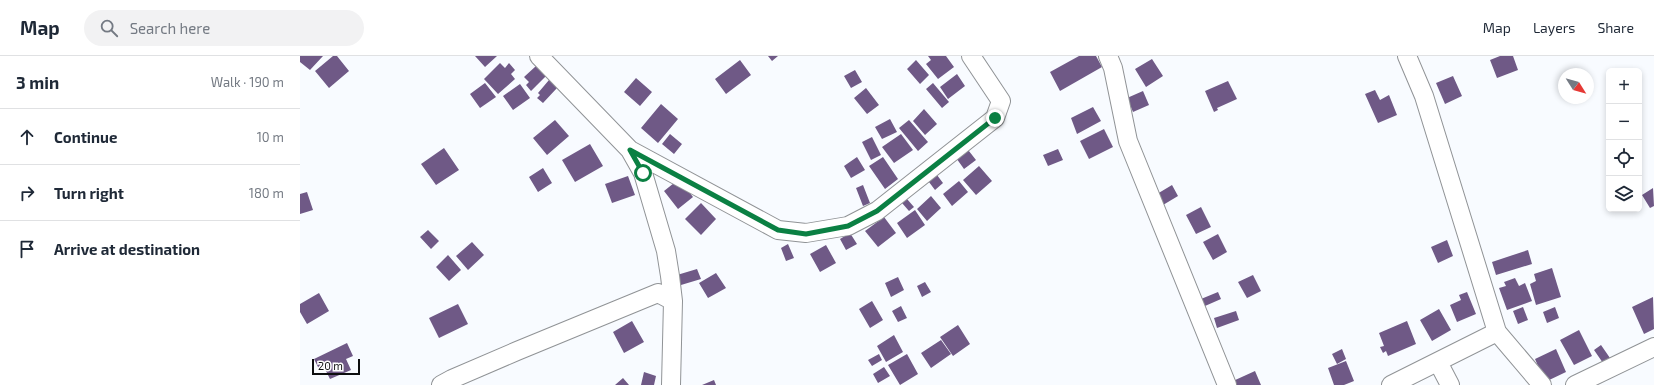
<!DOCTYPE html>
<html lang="en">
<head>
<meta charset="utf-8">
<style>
	:root { --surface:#fff; --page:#f2f2f3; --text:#1f2937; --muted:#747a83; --line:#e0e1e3 }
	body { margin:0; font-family:"Exo 2",sans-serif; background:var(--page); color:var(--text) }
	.controls { position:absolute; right:12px; top:12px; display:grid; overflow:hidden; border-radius:6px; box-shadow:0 2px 6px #0003 }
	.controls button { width:36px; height:36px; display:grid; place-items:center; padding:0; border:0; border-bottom:1px solid var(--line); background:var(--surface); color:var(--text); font:20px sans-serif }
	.compass { position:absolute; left:1258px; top:12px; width:36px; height:36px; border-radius:50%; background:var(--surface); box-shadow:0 2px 6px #0003; rotate:127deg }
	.scale { position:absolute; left:12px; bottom:10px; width:48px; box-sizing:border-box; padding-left:4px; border:2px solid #0d0e0f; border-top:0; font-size:11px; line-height:14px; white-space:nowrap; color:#0d0e0f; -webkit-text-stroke:3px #fff; paint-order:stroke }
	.stop { position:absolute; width:12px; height:12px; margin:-9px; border:3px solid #0b8043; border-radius:50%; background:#fff }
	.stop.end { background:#0b8043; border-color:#fff; box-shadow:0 1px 4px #0008 }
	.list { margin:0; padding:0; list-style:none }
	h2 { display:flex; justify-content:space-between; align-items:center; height:52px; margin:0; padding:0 16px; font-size:17px }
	h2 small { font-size:13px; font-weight:400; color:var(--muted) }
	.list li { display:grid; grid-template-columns:26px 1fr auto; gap:12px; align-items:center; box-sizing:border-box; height:56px; padding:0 16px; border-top:1px solid var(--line) }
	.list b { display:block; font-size:15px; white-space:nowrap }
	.list em { font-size:13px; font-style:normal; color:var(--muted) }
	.icon { flex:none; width:22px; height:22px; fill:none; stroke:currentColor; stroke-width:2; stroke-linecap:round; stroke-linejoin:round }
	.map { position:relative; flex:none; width:1354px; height:329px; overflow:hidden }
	header { display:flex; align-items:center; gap:24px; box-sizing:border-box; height:56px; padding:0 20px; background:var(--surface); border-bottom:1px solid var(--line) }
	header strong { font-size:19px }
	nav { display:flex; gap:22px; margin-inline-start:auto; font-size:14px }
	.search { width:280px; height:36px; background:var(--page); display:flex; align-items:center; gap:10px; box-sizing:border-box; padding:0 14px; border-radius:22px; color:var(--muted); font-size:15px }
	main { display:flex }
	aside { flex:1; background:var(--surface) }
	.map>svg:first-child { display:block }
	.building { fill:#6f5986 }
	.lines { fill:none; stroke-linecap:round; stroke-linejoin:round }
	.street-casing { stroke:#909396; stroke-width:20 }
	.street { stroke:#fff; stroke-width:18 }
	.route { stroke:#0b8043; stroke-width:5 }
</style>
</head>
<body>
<header>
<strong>Map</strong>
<div class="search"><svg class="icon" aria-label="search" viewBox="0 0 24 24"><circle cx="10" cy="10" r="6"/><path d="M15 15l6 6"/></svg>Search here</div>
<nav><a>Map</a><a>Layers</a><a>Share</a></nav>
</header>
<main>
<aside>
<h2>3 min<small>Walk · 190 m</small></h2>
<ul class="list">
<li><svg class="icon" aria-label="ahead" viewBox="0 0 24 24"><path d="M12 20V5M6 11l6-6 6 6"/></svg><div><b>Continue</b></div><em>10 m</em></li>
<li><svg class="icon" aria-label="right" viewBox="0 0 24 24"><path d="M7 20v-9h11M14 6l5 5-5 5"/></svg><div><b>Turn right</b></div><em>180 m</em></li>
<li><svg class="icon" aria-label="arrive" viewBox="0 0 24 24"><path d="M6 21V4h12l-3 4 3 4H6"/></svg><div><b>Arrive at destination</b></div></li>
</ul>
</aside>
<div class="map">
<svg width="1354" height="329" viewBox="0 0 1354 329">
	<rect width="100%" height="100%" fill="#f8fbff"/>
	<!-- building -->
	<path class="building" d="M 0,0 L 23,0 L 10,14 L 0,6 Z
		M 33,0 L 37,0 L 49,15 L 29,32 L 15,15 Z
		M 175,0 L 197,0 L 185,11 Z
		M 468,0 L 478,0 L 472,5 Z
		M 628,0 L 646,0 L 654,11 L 638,23 L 626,8 L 631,4 Z
		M 779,0 L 796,0 L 802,11 L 760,35 L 750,16 Z
		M 1200,0 L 1213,0 L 1218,14 L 1197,22 L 1190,4 Z
		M 852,3 L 863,20 L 846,31 L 835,13 Z
		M 440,4 L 451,19 L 426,38 L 415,23 Z
		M 616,4 L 629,19 L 620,28 L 607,13 Z
		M 200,7 L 205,12 L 209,7 L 215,14 L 211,18 L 215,23 L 198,38 L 184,23 Z
		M 236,10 L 246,20 L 231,35 L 226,29 L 229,26 L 224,21 Z
		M 555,14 L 562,26 L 551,32 L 544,20 Z
		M 657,18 L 665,30 L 648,43 L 640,31 Z
		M 1153,20 L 1162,40 L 1145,48 L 1136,27 Z
		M 336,22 L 352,36 L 340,50 L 324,36 Z
		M 249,24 L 257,32 L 243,47 L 237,42 L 240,39 L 238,37 Z
		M 928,25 L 937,43 L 917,52 L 918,54 L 914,56 L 905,35 Z
		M 185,27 L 196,41 L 180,52 L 170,38 Z
		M 633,27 L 649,46 L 642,52 L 626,33 Z
		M 220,28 L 230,42 L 213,54 L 203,40 Z
		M 566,32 L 579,49 L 567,58 L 554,42 Z
		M 1075,34 L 1080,44 L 1089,39 L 1097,59 L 1078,67 L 1065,38 Z
		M 843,35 L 849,49 L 833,56 L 827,42 Z
		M 361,48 L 378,63 L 358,87 L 341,72 Z
		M 793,51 L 801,65 L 777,78 L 771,62 Z
		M 624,53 L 637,68 L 625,79 L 613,65 Z
		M 590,63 L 597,76 L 582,83 L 575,71 Z
		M 255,64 L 269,80 L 247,99 L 233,82 Z
		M 609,64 L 628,86 L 618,95 L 599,72 Z
		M 804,73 L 813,91 L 789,103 L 780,85 Z
		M 370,78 L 382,88 L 374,98 L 362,88 Z
		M 601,78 L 613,94 L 594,107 L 582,91 Z
		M 572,81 L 581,99 L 571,104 L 562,86 Z
		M 290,88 L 303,110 L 275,126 L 262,104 Z
		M 665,90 L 676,104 L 664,113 L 654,99 Z
		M 144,92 L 159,114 L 136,129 L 121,108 Z
		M 758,93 L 763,104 L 748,110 L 743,99 Z
		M 557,101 L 565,114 L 551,122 L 544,110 Z
		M 583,101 L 598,123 L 585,133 L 569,110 Z
		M 679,110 L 692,125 L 676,139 L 663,124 Z
		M 243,112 L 252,127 L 238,136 L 229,121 Z
		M 634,115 L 643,127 L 635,134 L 626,122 Z
		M 328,120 L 335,139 L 312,147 L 305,128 Z
		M 379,123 L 393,141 L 378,153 L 364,135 Z
		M 659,125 L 668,136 L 652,150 L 643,138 Z
		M 563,129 L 570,147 L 563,150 L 556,132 Z
		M 872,129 L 878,140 L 863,149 L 857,138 Z
		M 1353,132 L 1354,150 L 1350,152 L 1342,139 Z
		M 7,136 L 13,154 L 0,158 L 0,138 Z
		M 631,140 L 641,152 L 627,165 L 617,153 Z
		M 607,143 L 614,151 L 609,155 L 602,147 Z
		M 401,147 L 416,163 L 401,179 L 385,163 Z
		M 901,151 L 911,171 L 896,178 L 886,159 Z
		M 615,154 L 625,169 L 607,182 L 597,167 Z
		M 584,161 L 596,177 L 578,191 L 565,175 Z
		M 128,174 L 139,185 L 131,193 L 120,181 Z
		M 550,177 L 557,188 L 546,194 L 540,183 Z
		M 918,178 L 927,196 L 913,204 L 903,186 Z
		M 1147,184 L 1153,200 L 1138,207 L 1131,191 Z
		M 172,186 L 184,199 L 168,214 L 156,200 Z
		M 488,188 L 494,202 L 486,205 L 481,192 Z
		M 526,189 L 536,207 L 520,216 L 510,198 Z
		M 1228,194 L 1232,208 L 1196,219 L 1192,206 Z
		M 148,199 L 161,214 L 149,225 L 136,211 Z
		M 1252,212 L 1261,241 L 1236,249 L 1230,228 L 1236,225 L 1234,218 Z
		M 397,213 L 401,223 L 381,229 L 377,219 Z
		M 416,217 L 426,232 L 408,242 L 399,227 Z
		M 953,219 L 961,235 L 947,242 L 938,226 Z
		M 598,221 L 604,234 L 591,241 L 585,227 Z
		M 1215,222 L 1219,230 L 1225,227 L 1232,245 L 1207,254 L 1199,232 L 1206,230 L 1204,226 Z
		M 625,226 L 631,236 L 622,241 L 617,230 Z
		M 918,236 L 921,243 L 905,250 L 901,243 Z
		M 1167,236 L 1176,258 L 1157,266 L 1150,249 L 1161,244 L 1159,239 Z
		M 19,237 L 29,255 L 7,268 L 0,256 L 0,248 Z
		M 1353,241 L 1354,273 L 1344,278 L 1332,251 Z
		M 572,245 L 583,264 L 570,272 L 559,253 Z
		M 158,248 L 168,268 L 139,282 L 129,262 Z
		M 601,250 L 607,262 L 598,266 L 592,255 Z
		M 1223,251 L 1228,264 L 1218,268 L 1213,255 Z
		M 1255,251 L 1259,262 L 1247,267 L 1243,256 Z
		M 1139,253 L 1151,274 L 1132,285 L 1120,264 Z
		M 936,255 L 939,264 L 917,272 L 914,262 Z
		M 332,265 L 344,286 L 324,297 L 313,276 Z
		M 1107,265 L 1116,288 L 1088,300 L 1086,295 L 1083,297 L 1080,291 L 1084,290 L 1079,277 Z
		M 658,269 L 670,288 L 653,300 L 640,281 Z
		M 1279,274 L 1292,300 L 1274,309 L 1260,284 Z
		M 594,279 L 603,296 L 586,306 L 577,290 Z
		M 641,284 L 651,298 L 631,312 L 621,297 Z
		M 47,287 L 53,300 L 46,303 L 51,314 L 30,323 L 25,313 L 20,315 L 14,303 Z
		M 1301,289 L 1310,302 L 1303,307 L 1294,294 Z
		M 1042,293 L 1046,303 L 1037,308 L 1032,298 Z
		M 1256,293 L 1266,316 L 1245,326 L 1235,303 Z
		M 579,298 L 582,304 L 572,310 L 568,304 Z
		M 607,298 L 618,318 L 600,329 L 588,309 Z
		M 1046,305 L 1054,325 L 1044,329 L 1034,329 L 1028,312 Z
		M 584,311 L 590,320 L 578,327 L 573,318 Z
		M 955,315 L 961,329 L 935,329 L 933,325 Z
		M 344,316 L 356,320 L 354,329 L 341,329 Z
		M 323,322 L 329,329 L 315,329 Z
		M 414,324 L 416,329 L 402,329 Z"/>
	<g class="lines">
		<!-- street casing -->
		<g class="street-casing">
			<path id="street" d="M 239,0 L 330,94 L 343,117 L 366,195 L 370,220 L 373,245 L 371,329
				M 808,0 L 813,12 L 828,85 L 927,329
				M 330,94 L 478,174 L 506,177 L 548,170 L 577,155 L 695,62 L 701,45 L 671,0
				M 1197,276 L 1242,329
				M 1138,306 L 1150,329
				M 141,329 L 152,323 L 217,295 L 358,237 L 373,245
				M 1091,329 L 1197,276 L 1124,40 L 1107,0
				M 1275,329 L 1354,291"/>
		</g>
		<!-- street -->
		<use href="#street" class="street"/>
	</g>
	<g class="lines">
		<!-- route -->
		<path class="route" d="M 343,117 L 330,94 L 478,174 L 506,178 L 548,170 L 577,155 L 695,62"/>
	</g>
</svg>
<div class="controls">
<button>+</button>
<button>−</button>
<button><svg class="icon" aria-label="locate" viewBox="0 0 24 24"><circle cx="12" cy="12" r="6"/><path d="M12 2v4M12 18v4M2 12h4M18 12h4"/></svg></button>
<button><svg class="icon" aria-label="layers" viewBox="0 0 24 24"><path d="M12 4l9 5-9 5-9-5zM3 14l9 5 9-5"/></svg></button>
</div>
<svg class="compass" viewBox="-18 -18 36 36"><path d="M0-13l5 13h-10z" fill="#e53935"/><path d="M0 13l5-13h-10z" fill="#747a83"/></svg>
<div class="scale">20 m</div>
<div class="stop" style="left:343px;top:117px"></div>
<div class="stop end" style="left:695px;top:62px"></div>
</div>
</main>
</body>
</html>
